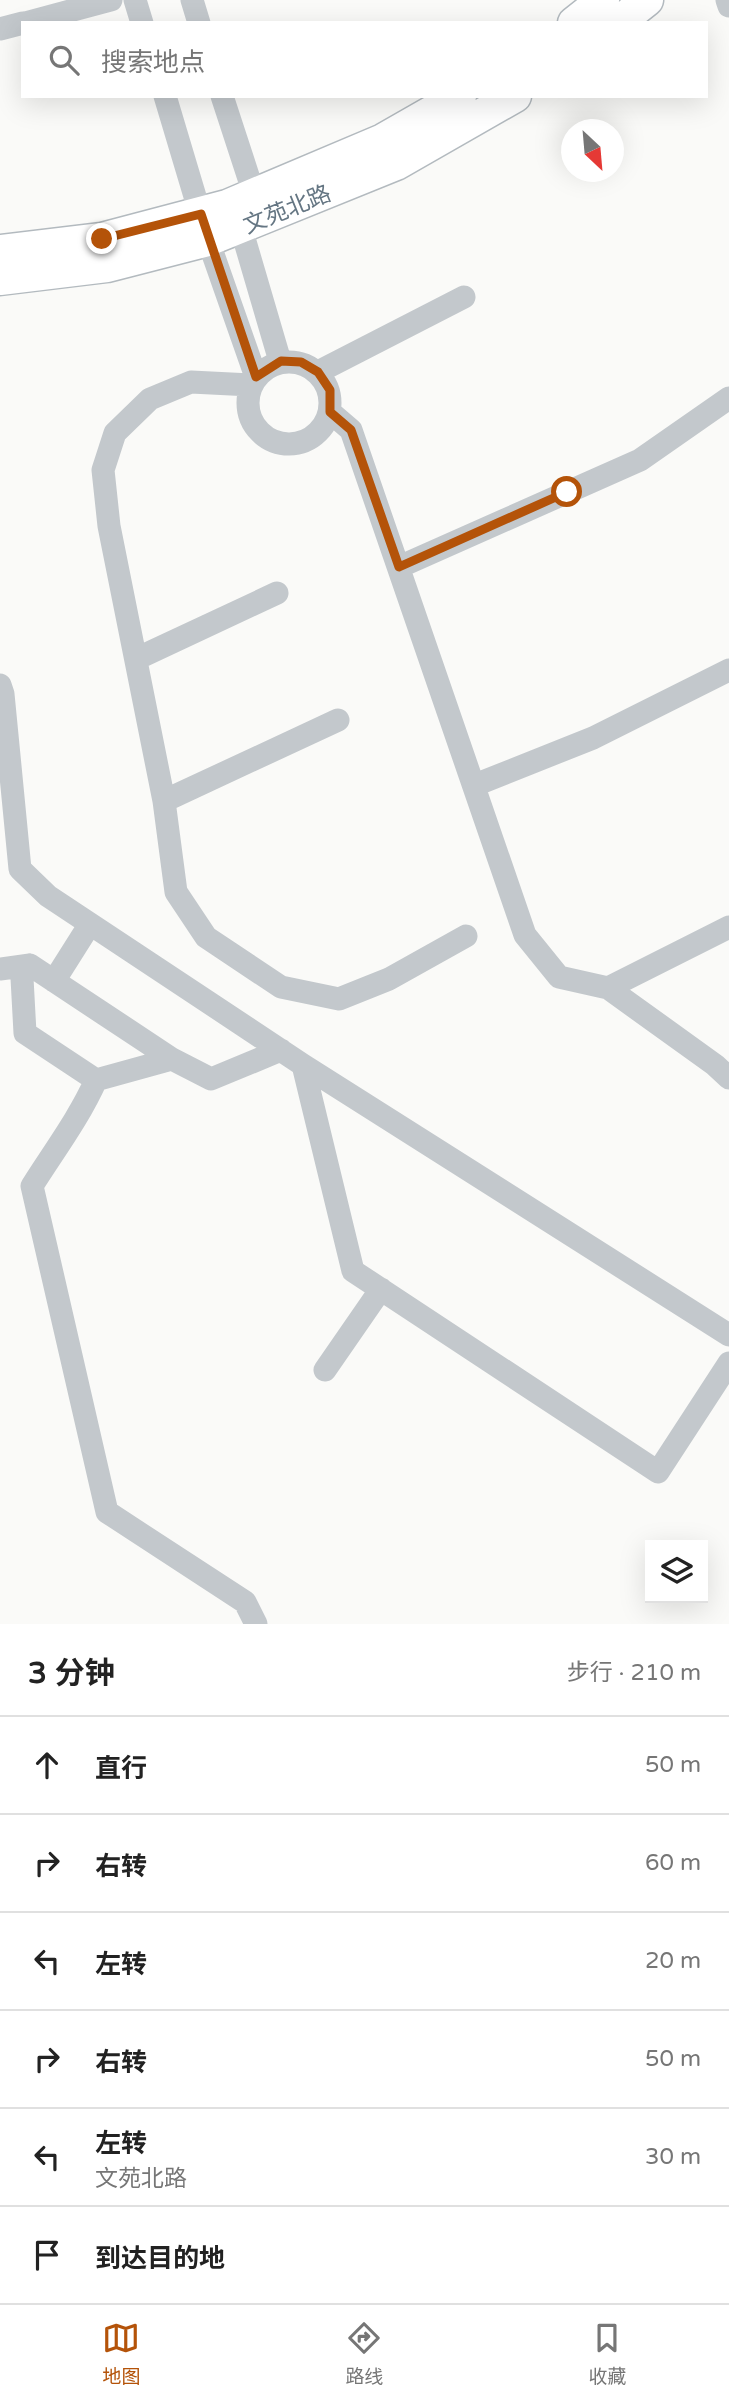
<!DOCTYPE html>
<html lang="zh">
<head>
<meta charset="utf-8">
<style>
	:root { --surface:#fff; --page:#f2f2f2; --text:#222; --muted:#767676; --line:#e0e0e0; --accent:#b45309 }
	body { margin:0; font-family:"Varela Round","Noto Sans SC",sans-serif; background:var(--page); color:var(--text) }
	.controls { position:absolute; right:21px; bottom:21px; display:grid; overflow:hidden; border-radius:0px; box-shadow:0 7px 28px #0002 }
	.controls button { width:63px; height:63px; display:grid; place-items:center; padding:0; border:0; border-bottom:2px solid var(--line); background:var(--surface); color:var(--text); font:35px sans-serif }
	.compass { position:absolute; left:561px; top:119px; width:63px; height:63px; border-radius:50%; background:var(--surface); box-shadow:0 7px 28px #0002; rotate:154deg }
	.stop { position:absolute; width:21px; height:21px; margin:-16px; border:5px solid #b45309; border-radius:50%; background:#fff }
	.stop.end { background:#b45309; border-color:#fff; box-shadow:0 2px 7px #0008 }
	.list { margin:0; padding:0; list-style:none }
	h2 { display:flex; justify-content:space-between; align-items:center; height:91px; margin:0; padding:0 28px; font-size:30px }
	h2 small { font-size:23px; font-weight:400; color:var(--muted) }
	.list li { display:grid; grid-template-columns:46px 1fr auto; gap:21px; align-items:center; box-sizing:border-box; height:98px; padding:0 28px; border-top:2px solid var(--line) }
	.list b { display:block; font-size:26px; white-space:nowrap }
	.list p { margin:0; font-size:23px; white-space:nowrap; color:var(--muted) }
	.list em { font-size:23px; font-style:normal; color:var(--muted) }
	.icon { flex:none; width:38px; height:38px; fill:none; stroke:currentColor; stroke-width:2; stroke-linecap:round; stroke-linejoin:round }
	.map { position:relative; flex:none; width:729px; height:1624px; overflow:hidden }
	.search { position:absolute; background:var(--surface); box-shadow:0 7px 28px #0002; left:21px; right:21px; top:21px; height:77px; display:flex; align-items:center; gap:18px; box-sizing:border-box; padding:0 24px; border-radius:0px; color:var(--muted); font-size:26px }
	.sheet { height:679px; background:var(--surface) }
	nav { display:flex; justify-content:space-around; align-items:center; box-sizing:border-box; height:98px; border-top:2px solid var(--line); background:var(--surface); font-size:19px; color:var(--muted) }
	nav a { display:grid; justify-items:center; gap:4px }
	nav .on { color:var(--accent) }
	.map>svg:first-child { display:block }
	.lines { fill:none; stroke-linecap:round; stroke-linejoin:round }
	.secondary-casing { stroke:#b3babf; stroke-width:35 }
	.street { stroke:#c3c8cc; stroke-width:23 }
	.secondary { stroke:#fff; stroke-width:32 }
	.route { stroke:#b45309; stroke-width:9 }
	.labels { text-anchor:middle; stroke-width:7; stroke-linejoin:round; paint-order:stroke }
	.street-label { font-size:23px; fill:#657683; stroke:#fff }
</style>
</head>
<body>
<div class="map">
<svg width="729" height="1624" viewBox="0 0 729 1624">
	<rect width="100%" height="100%" fill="#fafaf8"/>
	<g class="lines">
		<!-- secondary casing -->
		<g class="secondary-casing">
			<path id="secondary" d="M 574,23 L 603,0
				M 618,23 L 647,0
				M 0,251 L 102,239 L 227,206 L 383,140 L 460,96
				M 0,279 L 107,266 L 208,240 L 396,164 L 515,96"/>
		</g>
		<!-- street -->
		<path class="street" d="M 135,0 L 142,23
			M 192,0 L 199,23
			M 727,0 L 729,6
			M 25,23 L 111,0
			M 0,29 L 23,23
			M 165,96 L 208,240 L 256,377
			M 222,96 L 254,194 L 241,228 L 280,361
			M248 403a41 41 0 1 1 82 0a41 41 0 1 1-82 0Z
			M 318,372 L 464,297
			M 251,385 L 191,382 L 150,399 L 115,433 L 103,470 L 109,526 L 164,801 L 176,892 L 206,937 L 281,987 L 339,999 L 389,979 L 466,936
			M 330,412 L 351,430 L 525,935 L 559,977 L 608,988 L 715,1065 L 729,1078
			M 399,567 L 640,460 L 729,398
			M 136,659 L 277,593
			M 0,685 L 3,694 L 20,869 L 48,896 L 303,1065 L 729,1335
			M 475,785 L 593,738 L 729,670
			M 164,801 L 338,720
			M 30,965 L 22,978 L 25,1033 L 96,1080
			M 0,969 L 30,965 L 172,1059
			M 54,981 L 90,924
			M 608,988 L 729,927
			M 303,1065 L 353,1271 L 658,1472 L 729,1363
			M 325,1370 L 381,1289
			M 256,1624 L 245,1602 L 107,1512 L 32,1186 C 54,1151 79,1118 96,1080 L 172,1059 L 211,1079 L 281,1050"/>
		<!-- secondary -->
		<use href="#secondary" class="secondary"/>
	</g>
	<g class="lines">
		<!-- route -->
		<path class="route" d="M 102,239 L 201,214 L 256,377 L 281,361 L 301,362 L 318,372 L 330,390 L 330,412 L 351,430 L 399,567 L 567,492"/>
	</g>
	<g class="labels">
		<!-- street labels -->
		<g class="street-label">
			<text transform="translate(287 209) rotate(-22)" y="8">文苑北路</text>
		</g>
	</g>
</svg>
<div class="controls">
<button><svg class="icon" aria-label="layers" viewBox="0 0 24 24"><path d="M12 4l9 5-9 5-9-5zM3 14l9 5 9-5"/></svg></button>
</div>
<svg class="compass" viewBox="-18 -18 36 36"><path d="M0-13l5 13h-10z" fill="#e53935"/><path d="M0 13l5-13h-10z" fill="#767676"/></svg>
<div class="stop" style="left:567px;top:492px"></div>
<div class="stop end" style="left:102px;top:239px"></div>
<div class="search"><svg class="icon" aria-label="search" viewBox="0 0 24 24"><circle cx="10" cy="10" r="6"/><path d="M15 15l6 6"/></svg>搜索地点</div>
</div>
<section class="sheet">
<h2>3 分钟<small>步行 · 210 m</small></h2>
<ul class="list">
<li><svg class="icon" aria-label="ahead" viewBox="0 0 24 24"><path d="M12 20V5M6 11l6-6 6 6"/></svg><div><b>直行</b></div><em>50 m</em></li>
<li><svg class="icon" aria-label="right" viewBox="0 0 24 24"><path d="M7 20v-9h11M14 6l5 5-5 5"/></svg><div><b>右转</b></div><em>60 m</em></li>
<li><svg class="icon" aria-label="left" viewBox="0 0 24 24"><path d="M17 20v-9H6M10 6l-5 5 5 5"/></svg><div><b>左转</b></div><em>20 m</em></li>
<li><svg class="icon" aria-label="right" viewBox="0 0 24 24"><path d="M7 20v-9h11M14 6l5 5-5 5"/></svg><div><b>右转</b></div><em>50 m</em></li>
<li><svg class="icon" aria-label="left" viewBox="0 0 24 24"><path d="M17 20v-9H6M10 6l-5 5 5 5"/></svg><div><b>左转</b><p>文苑北路</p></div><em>30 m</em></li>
<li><svg class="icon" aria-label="arrive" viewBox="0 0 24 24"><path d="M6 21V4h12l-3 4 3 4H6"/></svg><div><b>到达目的地</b></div></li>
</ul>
</section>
<nav>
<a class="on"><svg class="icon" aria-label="map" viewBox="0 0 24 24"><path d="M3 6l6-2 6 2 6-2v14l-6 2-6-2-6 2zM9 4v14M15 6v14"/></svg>地图</a>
<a><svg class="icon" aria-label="directions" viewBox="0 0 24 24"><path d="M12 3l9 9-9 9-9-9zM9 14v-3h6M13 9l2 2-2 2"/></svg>路线</a>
<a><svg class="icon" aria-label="saved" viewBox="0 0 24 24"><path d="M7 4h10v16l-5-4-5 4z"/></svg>收藏</a>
</nav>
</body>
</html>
